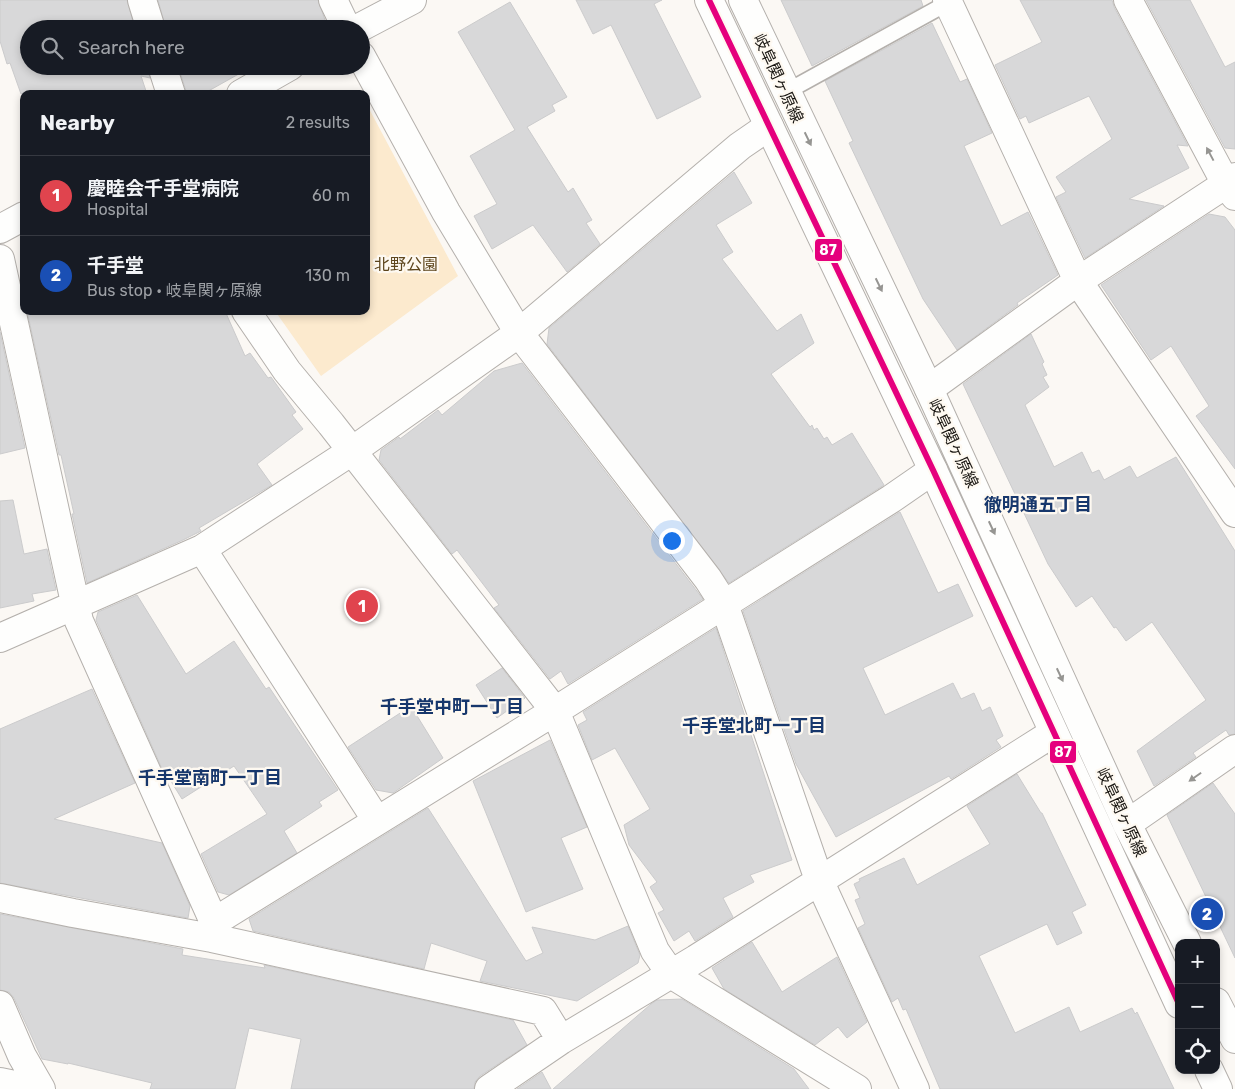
<!DOCTYPE html>
<html lang="en">
<head>
<meta charset="utf-8">
<style>
	:root { --surface:#171b24; --page:#242831; --text:#f1f3f6; --muted:#9ea1a6; --line:#363941; --accent:#d93025 }
	body { margin:0; font-family:Rubik,"Noto Sans JP",sans-serif; background:var(--page); color:var(--text) }
	.controls { position:absolute; right:15px; bottom:15px; display:grid; overflow:hidden; border-radius:10px; box-shadow:0 2px 8px #0003 }
	.controls button { width:45px; height:45px; display:grid; place-items:center; padding:0; border:0; border-bottom:1px solid var(--line); background:var(--surface); color:var(--text); font:25px sans-serif }
	.you { position:absolute; left:671px; top:540px; width:18px; height:18px; margin:-12px; border:4px solid #fff; border-radius:50%; background:#1a73e8; box-shadow:0 0 0 8px #1a73e833 }
	.badge { display:grid; place-items:center; width:32px; height:32px; border-radius:50%; background:var(--accent); color:#fff; font-size:16px; font-weight:700 }
	.pin { position:absolute; translate:-50% -50%; border:2px solid #fff; box-shadow:0 1px 5px #0006 }
	.list { margin:0; padding:0; list-style:none }
	h2 { display:flex; justify-content:space-between; align-items:center; height:65px; margin:0; padding:0 20px; font-size:21px }
	h2 small { font-size:16px; font-weight:400; color:var(--muted) }
	.list li { display:grid; grid-template-columns:32px 1fr auto; gap:15px; align-items:center; box-sizing:border-box; height:80px; padding:0 20px; border-top:1px solid var(--line) }
	.list b { display:block; font-size:19px; white-space:nowrap }
	.list p { margin:0; font-size:16px; white-space:nowrap; color:var(--muted) }
	.list em { font-size:16px; font-style:normal; color:var(--muted) }
	.icon { flex:none; width:28px; height:28px; fill:none; stroke:currentColor; stroke-width:2; stroke-linecap:round; stroke-linejoin:round }
	.map { position:relative; flex:none; width:1235px; height:1089px; overflow:hidden }
	.search { position:absolute; background:var(--surface); box-shadow:0 2px 8px #0003; left:20px; top:20px; width:350px; height:55px; display:flex; align-items:center; gap:12px; box-sizing:border-box; padding:0 18px; border-radius:28px; color:var(--muted); font-size:19px }
	.panel { position:absolute; background:var(--surface); box-shadow:0 2px 8px #0003; left:20px; top:90px; width:350px; height:225px; border-radius:10px }
	.map>svg:first-child { display:block }
	.green { fill:#fceace }
	.building { fill:#d8d8d9; stroke:#cbcbcc }
	.lines { fill:none; stroke-linecap:round; stroke-linejoin:round }
	.service-casing { stroke:#b4b0ac; stroke-width:18 }
	.minor-casing { stroke:#b4b0ac; stroke-width:30 }
	.primary-casing { stroke:#b4b0ac; stroke-width:30 }
	.service { stroke:#fefefd; stroke-width:15 }
	.minor { stroke:#fefefd; stroke-width:28 }
	.primary { stroke:#fefefd; stroke-width:28 }
	.bus-1-casing { stroke:#fef9f1; stroke-width:10 }
	.bus-1 { stroke:#e5007d; stroke-width:6 }
	.oneway { fill:#969592 }
	.labels { text-anchor:middle; stroke-width:4.5; stroke-linejoin:round; paint-order:stroke }
	.street-label { font-size:16px; fill:#171410; stroke:#fef9f1 }
	.park-label { font-size:16px; fill:#5d451c; stroke:#fef9f1 }
	.neighbourhood-label { font-size:18px; font-weight:bold; fill:#17376c; stroke:#fef9f1 }
	.line-badge { stroke:#fef9f1; stroke-width:2 }
	.badge-label { font-size:14px; text-anchor:middle; font-weight:bold; fill:#fff }
</style>
</head>
<body>
<div class="map">
<svg width="1235" height="1089" viewBox="0 0 1235 1089">
	<rect width="100%" height="100%" fill="#fbf8f4"/>
	<!-- green -->
	<path class="green" d="M 366,103 L 458,276 L 321,376 L 275,311 L 366,311 Z"/>
	<!-- building -->
	<path class="building" d="M 0,0 L 127,0 L 135,29 L 29,29 L 29,66 L 147,66 L 150,78 L 141,76 L 147,94 L 21,94 L 10,63 L 7,64 L 0,41 Z
		M 158,0 L 318,0 L 325,20 L 321,29 L 166,29 Z
		M 576,0 L 662,0 L 654,4 L 701,97 L 657,119 L 611,25 L 593,34 Z
		M 781,0 L 921,0 L 923,6 L 812,66 Z
		M 1020,0 L 1112,0 L 1114,7 L 1188,146 L 1177,145 L 1189,168 L 1129,199 L 1164,206 L 1085,258 L 1056,197 L 1066,192 L 1056,177 L 1112,139 L 1089,96 L 1029,123 L 1026,116 L 1020,119 L 995,65 L 1042,42 Z
		M 1146,0 L 1190,0 L 1225,67 L 1235,62 L 1235,149 L 1225,148 Z
		M 510,2 L 567,97 L 552,105 L 555,111 L 527,127 L 568,192 L 573,188 L 592,220 L 586,223 L 600,244 L 567,272 L 533,225 L 492,249 L 474,216 L 497,204 L 470,156 L 515,130 L 458,32 Z
		M 932,23 L 960,82 L 967,79 L 992,133 L 964,146 L 1001,226 L 1028,212 L 1058,275 L 1017,303 L 1018,305 L 957,350 L 923,299 L 849,143 L 853,141 L 825,81 Z
		M 178,66 L 253,66 L 203,94 L 195,94 L 186,91 Z
		M 734,172 L 752,203 L 716,225 L 733,252 L 722,259 L 777,331 L 801,314 L 814,343 L 771,374 L 810,427 L 812,425 L 814,430 L 817,428 L 824,439 L 827,437 L 832,445 L 852,433 L 884,485 L 729,583 L 547,344 L 549,328 Z
		M 1209,214 L 1225,217 L 1235,230 L 1235,469 L 1196,416 L 1209,406 L 1171,346 L 1151,360 L 1101,285 Z
		M 27,311 L 225,311 L 245,356 L 250,353 L 268,378 L 271,377 L 296,412 L 292,415 L 303,429 L 257,464 L 272,485 L 199,528 L 201,531 L 183,540 L 87,583 L 72,514 L 74,514 L 61,455 L 59,455 Z
		M 0,332 L 25,448 L 0,454 Z
		M 1031,334 L 1044,362 L 1042,364 L 1047,375 L 1043,377 L 1049,387 L 1025,405 L 1054,467 L 1082,452 L 1092,473 L 1099,470 L 1104,480 L 1130,466 L 1137,478 L 1176,457 L 1235,551 L 1235,734 L 1229,735 L 1226,730 L 1193,753 L 1196,757 L 1154,786 L 1137,751 L 1206,700 L 1152,622 L 1126,641 L 1116,627 L 1114,628 L 1092,596 L 1076,607 L 1048,564 L 963,384 Z
		M 522,363 L 703,599 L 568,684 L 561,671 L 550,679 L 494,608 L 499,605 L 457,550 L 452,554 L 379,460 L 381,450 L 399,437 L 400,439 L 438,410 L 442,415 L 494,371 Z
		M 13,500 L 24,554 L 47,549 L 56,590 L 32,594 L 34,601 L 0,608 L 0,501 Z
		M 900,512 L 938,593 L 958,584 L 973,616 L 863,668 L 885,715 L 953,683 L 961,699 L 974,693 L 982,711 L 990,707 L 1003,736 L 996,740 L 1001,747 L 951,779 L 949,776 L 836,837 L 796,764 L 743,611 Z
		M 137,595 L 186,674 L 234,641 L 266,689 L 269,687 L 338,790 L 319,802 L 322,806 L 284,831 L 297,853 L 229,895 L 218,892 L 201,854 L 267,814 L 234,766 L 182,799 L 164,770 L 163,771 L 96,620 L 98,612 Z
		M 716,628 L 792,860 L 750,875 L 754,882 L 723,898 L 733,917 L 695,941 L 689,931 L 674,941 L 658,913 L 664,910 L 650,887 L 657,882 L 629,845 L 624,825 L 650,809 L 615,748 L 592,760 L 578,725 L 587,720 L 583,712 Z
		M 502,668 L 525,698 L 497,718 L 476,685 Z
		M 92,689 L 135,783 L 54,819 L 162,843 L 190,906 L 188,918 L 0,883 L 0,729 Z
		M 411,706 L 443,758 L 393,793 L 376,790 L 348,747 Z
		M 550,740 L 587,827 L 561,838 L 583,889 L 526,912 L 473,781 Z
		M 1017,774 L 1041,813 L 1042,813 L 1086,905 L 1072,912 L 1082,933 L 1057,945 L 1047,924 L 979,956 L 1015,1033 L 1069,1007 L 1080,1032 L 1132,1008 L 1135,1014 L 1137,1012 L 1174,1089 L 940,1089 L 906,1009 L 903,1010 L 898,998 L 892,1002 L 858,928 L 865,924 L 855,900 L 860,898 L 854,884 L 860,881 L 859,879 L 904,858 L 917,885 L 990,844 L 967,806 Z
		M 1213,783 L 1235,814 L 1235,958 L 1167,815 Z
		M 428,808 L 526,961 L 543,953 L 532,927 L 595,940 L 628,926 L 640,955 L 638,963 L 577,1001 L 480,981 L 487,961 L 431,943 L 424,969 L 253,931 L 249,919 Z
		M 0,914 L 183,949 L 182,955 L 265,968 L 264,965 L 513,1020 L 527,1045 L 480,1076 L 475,1082 L 474,1089 L 291,1089 L 301,1039 L 249,1028 L 235,1089 L 150,1089 L 152,1083 L 68,1063 L 68,1064 L 42,1059 L 14,998 L 9,992 L 0,990 Z
		M 752,942 L 782,992 L 837,957 L 867,1022 L 847,1038 L 838,1027 L 815,1045 L 724,989 L 712,968 Z
		M 682,999 L 794,1069 L 809,1089 L 553,1089 L 651,1004 L 657,1000 Z
		M 542,1072 L 551,1089 L 517,1089 Z"/>
	<g class="lines">
		<!-- service casing -->
		<g class="service-casing">
			<path id="service" d="M 786,92 L 953,0"/>
		</g>
		<!-- minor casing -->
		<g class="minor-casing">
			<path id="minor" d="M 142,0 L 151,29
				M 333,0 L 347,29
				M 947,0 L 1078,281 L 1235,513
				M 1128,0 L 1226,184 L 1235,196
				M 357,29 L 412,0
				M 361,56 L 446,212 L 519,333 L 708,579 L 724,604 L 819,880 L 915,1089
				M 162,66 L 171,94
				M 241,94 L 290,66
				M 0,229 L 24,216
				M 0,259 L 79,621 L 214,922 L 212,938
				M 246,311 L 287,371 L 331,424 L 555,711 L 655,951 L 671,974 L 857,1089
				M 929,389 L 1078,281 L 1226,184 L 1235,177
				M 202,549 L 377,821
				M 0,638 L 202,549 L 352,451 L 519,333 L 740,146 L 769,126
				M 1127,824 L 1235,749
				M 0,898 L 73,913 L 212,938 L 543,1011 L 561,1040
				M 214,922 L 555,711 L 891,499 L 933,470
				M 0,1005 L 22,1056 L 41,1089
				M 0,1082 L 34,1089
				M 489,1089 L 561,1040 L 696,959 L 1053,733"/>
		</g>
		<!-- primary casing -->
		<g class="primary-casing">
			<path id="primary" d="M 709,0 L 933,470 L 1179,1004
				M 743,0 L 929,389 L 1127,824 L 1187,943
				M 1216,1002 L 1235,1039
				M 1209,1070 L 1218,1089"/>
		</g>
		<!-- service -->
		<use href="#service" class="service"/>
		<!-- minor -->
		<use href="#minor" class="minor"/>
		<!-- primary -->
		<use href="#primary" class="primary"/>
		<!-- bus-1 casing -->
		<g class="bus-1-casing">
			<path id="bus-1" d="M 709,0 L 933,470 L 1179,1004"/>
		</g>
		<!-- bus-1 -->
		<use href="#bus-1" class="bus-1"/>
	</g>
	<!-- one-way arrows -->
	<defs><path id="oneway-solid" d="M-6-.8H1V-3.2L6.5 0L1 3.2V.8H-6Z" transform="scale(1.25)"/></defs>
	<g class="oneway">
		<use href="#oneway-solid" transform="translate(808 139) rotate(64)"/>
		<use href="#oneway-solid" transform="translate(1210 154) rotate(-118)"/>
		<use href="#oneway-solid" transform="translate(879 285) rotate(64)"/>
		<use href="#oneway-solid" transform="translate(992 528) rotate(65)"/>
		<use href="#oneway-solid" transform="translate(1060 675) rotate(65)"/>
		<use href="#oneway-solid" transform="translate(1195 777) rotate(145)"/>
	</g>
	<g class="labels">
		<!-- street labels -->
		<g class="street-label">
			<text transform="translate(779 78) rotate(65)" y="6">岐阜関ヶ原線</text>
			<text transform="translate(954 443) rotate(65)" y="6">岐阜関ヶ原線</text>
			<text transform="translate(1122 812) rotate(65)" y="6">岐阜関ヶ原線</text>
		</g>
		<!-- park labels -->
		<g class="park-label">
			<text x="406" y="270">北野公園</text>
		</g>
		<!-- neighbourhood labels -->
		<g class="neighbourhood-label">
			<text x="1038" y="511">徹明通五丁目</text>
			<text x="452" y="713">千手堂中町一丁目</text>
			<text x="754" y="732">千手堂北町一丁目</text>
			<text x="210" y="784">千手堂南町一丁目</text>
		</g>
	</g>
	<g class="line-badge">
		<rect x="814" y="238" width="29" height="24" rx="5" fill="#e5007d"/>
		<rect x="1049" y="740" width="28" height="24" rx="5" fill="#e5007d"/>
	</g>
	<g class="badge-label">
		<text x="828" y="255">87</text>
		<text x="1063" y="757">87</text>
	</g>
</svg>
<div class="controls">
<button>+</button>
<button>−</button>
<button><svg class="icon" aria-label="locate" viewBox="0 0 24 24"><circle cx="12" cy="12" r="6"/><path d="M12 2v4M12 18v4M2 12h4M18 12h4"/></svg></button>
</div>
<div class="you"></div>
<div class="pin badge" style="left:362px;top:606px;background:#e0444e">1</div>
<div class="pin badge" style="left:1207px;top:914px;background:#1a4fb4">2</div>
<div class="search"><svg class="icon" aria-label="search" viewBox="0 0 24 24"><circle cx="10" cy="10" r="6"/><path d="M15 15l6 6"/></svg>Search here</div>
<section class="panel">
<h2>Nearby<small>2 results</small></h2>
<ul class="list">
<li><span class="badge" style="background:#e0444e">1</span><div><b>慶睦会千手堂病院</b><p>Hospital</p></div><em>60 m</em></li>
<li><span class="badge" style="background:#1a4fb4">2</span><div><b>千手堂</b><p>Bus stop · 岐阜関ヶ原線</p></div><em>130 m</em></li>
</ul>
</section>
</div>
</body>
</html>
